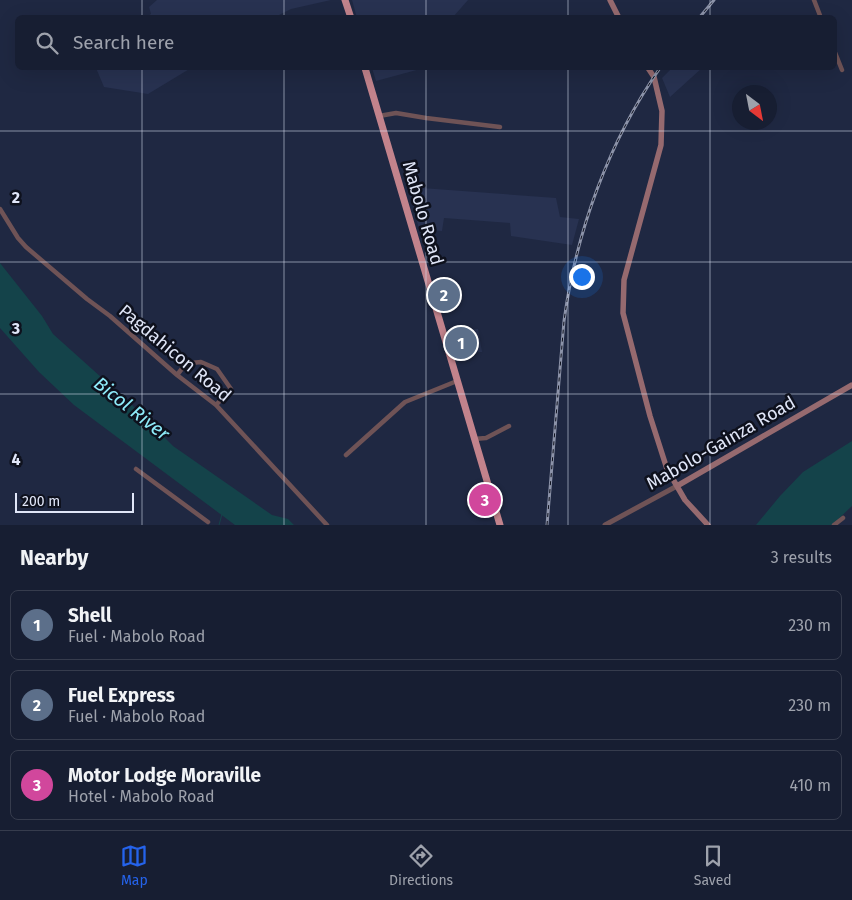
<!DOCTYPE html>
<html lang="en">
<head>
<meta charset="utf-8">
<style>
	:root { --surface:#171e32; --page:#242b3e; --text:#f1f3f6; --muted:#9ea2ac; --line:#363c4d; --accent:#2563eb }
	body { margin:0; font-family:"Fira Sans",sans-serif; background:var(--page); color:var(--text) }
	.compass { position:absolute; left:732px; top:85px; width:45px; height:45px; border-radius:50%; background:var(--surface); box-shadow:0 5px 20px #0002; rotate:148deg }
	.scale { position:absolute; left:15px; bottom:12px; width:119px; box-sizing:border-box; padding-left:5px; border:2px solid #e0e6f8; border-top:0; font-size:14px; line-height:18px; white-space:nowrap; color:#e0e6f8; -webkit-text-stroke:4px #0e111d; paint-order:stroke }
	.you { position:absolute; left:581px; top:276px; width:18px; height:18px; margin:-12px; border:4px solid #fff; border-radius:50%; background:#1a73e8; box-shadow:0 0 0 8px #1a73e833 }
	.badge { display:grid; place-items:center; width:32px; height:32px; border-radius:50%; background:var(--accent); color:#fff; font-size:16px; font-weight:700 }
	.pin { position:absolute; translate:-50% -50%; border:2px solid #fff; box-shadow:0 1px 5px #0006 }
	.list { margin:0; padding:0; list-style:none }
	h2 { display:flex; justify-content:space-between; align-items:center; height:65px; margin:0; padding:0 20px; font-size:21px }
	h2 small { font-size:16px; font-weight:400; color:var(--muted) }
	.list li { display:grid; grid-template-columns:32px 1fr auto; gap:15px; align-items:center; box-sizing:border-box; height:70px; margin:0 10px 10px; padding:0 10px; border:1px solid var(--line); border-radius:8px }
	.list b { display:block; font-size:19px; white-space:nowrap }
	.list p { margin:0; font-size:16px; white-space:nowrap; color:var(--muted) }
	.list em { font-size:16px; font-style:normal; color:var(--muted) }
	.icon { flex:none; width:28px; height:28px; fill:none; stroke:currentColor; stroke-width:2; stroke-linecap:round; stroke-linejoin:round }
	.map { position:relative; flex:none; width:852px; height:525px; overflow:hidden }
	.search { position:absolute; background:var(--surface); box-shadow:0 5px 20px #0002; left:15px; right:15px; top:15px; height:55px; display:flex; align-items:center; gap:12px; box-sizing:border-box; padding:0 18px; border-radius:8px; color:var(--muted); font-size:19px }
	.sheet { height:305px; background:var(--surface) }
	nav { display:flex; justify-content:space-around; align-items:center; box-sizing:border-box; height:70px; border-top:1px solid var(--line); background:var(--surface); font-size:14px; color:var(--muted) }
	nav a { display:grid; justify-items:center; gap:2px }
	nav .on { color:var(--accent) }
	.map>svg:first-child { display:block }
	.built { fill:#283251 }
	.water { fill:#14434a }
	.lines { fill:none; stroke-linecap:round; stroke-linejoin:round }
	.stream { stroke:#14434a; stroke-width:1 }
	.minor { stroke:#6f5356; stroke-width:4.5 }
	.tertiary { stroke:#6f5356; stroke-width:5 }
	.secondary { stroke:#966a6f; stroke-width:5.5 }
	.trunk { stroke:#c2838c; stroke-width:7 }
	.rail-casing { stroke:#8c93a9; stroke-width:3 }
	.rail { stroke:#0e111d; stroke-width:1; stroke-dasharray:4; stroke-linecap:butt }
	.grid { fill:none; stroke:#e0e6f8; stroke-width:1; stroke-opacity:0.55 }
	.labels { text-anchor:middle; stroke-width:5; stroke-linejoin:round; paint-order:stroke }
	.street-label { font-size:18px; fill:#e0e6f8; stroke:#0e111d }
	.water-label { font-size:19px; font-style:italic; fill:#8eecfa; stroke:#0e111d }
	.grid-label { font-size:16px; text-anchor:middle; font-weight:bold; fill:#e0e6f8; stroke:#0e111d; stroke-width:5; stroke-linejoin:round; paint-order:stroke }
</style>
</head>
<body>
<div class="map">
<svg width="852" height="525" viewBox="0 0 852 525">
	<rect width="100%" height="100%" fill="#1f2842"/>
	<!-- built -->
	<path class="built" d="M 157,0 L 331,0 L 291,9 L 275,17 L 146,17 L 151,14 L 149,7 Z
		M 352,0 L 468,0 L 453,17 L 357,18 Z
		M 96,68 L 191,68 L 148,94 L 104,87 Z
		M 372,68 L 424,68 L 376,81 Z
		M 672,68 L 702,68 L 670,97 L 662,78 Z
		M 408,187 L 556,198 L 560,217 L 579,219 L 572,245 L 511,236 L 510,223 L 444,218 L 442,231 L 419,229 Z
		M 478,329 L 482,352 L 451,354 L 449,331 Z"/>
	<!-- water -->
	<path class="water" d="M 0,263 L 42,316 L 53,334 L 131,404 L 173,446 L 272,515 L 288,519 L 294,525 L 235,525 L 74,405 L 39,372 L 0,328 Z
		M 852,441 L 852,506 L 832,525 L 756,525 L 780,496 L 803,472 Z"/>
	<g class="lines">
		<!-- stream -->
		<path class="stream" d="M 219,525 L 222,514"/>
		<!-- minor -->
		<path class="minor" d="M 814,0 L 821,18
			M 834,50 L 842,70
			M 379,116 L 396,113 L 426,118 L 500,127
			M 0,209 L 18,238 L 26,247 L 87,299 L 110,316 L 177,375 L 216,405 L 327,525
			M 177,375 L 184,366 L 191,363 L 201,362 L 217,369 L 231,389 L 216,405
			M 474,439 L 486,438 L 509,426
			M 346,455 L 405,402 L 457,381
			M 136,469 L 208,522
			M 834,525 L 843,518"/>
		<!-- tertiary -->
		<path class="tertiary" d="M 605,525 L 677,486"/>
		<!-- secondary -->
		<path class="secondary" d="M 610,0 L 619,18
			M 648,68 L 654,77 L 662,111 L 661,145 L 624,280 L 623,313 L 650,416 L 667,469 L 685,500 L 708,525
			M 677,486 L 852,385"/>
		<!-- trunk -->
		<path class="trunk" d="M 345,0 L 351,18
			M 365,68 L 500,525"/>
		<!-- rail casing -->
		<g class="rail-casing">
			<path id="rail" d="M 699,18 L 714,0
				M 547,525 L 564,321 C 576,232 609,141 660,68"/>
		</g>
		<!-- rail -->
		<use href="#rail" class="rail"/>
	</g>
	<!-- grid -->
	<path class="grid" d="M 142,0 L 142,18M 284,0 L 284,18M 426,0 L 426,18M 568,0 L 568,18M 710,0 L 710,18M 142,68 L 142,525M 284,68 L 284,525M 426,68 L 426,525M 568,68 L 568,525M 710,68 L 710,525M 0,131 L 852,131M 0,262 L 852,262M 0,394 L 852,394"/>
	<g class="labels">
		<!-- street labels -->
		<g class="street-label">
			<text transform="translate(423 213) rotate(74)" y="6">Mabolo Road</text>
			<text transform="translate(175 353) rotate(40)" y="6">Pagdahicon Road</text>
			<text transform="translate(721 443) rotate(-30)" y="6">Mabolo-Gainza Road</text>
		</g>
		<!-- water labels -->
		<g class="water-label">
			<text transform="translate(132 408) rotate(38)" y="7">Bicol River</text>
		</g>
	</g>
	<g class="grid-label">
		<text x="16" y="203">2</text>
		<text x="16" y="334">3</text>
		<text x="16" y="465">4</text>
	</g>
</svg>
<svg class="compass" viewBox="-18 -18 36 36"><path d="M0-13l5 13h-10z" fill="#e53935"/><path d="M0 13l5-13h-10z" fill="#9ea2ac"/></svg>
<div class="scale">200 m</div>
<div class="you"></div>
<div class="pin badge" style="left:461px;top:343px;background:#5c6f8a">1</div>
<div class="pin badge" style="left:444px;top:295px;background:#5c6f8a">2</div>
<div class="pin badge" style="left:485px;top:500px;background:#d1479c">3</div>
<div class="search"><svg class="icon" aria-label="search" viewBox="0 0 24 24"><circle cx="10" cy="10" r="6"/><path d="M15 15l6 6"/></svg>Search here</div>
</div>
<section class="sheet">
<h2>Nearby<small>3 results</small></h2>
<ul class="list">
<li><span class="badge" style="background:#5c6f8a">1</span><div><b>Shell</b><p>Fuel · Mabolo Road</p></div><em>230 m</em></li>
<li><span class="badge" style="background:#5c6f8a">2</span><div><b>Fuel Express</b><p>Fuel · Mabolo Road</p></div><em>230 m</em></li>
<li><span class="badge" style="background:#d1479c">3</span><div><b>Motor Lodge Moraville</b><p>Hotel · Mabolo Road</p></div><em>410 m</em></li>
</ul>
</section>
<nav>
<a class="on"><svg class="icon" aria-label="map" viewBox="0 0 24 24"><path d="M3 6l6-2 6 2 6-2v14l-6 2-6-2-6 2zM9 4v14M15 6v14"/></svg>Map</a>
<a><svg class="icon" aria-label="directions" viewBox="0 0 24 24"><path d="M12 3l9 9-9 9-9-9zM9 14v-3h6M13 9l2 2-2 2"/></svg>Directions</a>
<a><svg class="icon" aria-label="saved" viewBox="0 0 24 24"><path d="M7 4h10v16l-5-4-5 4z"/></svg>Saved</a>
</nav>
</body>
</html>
